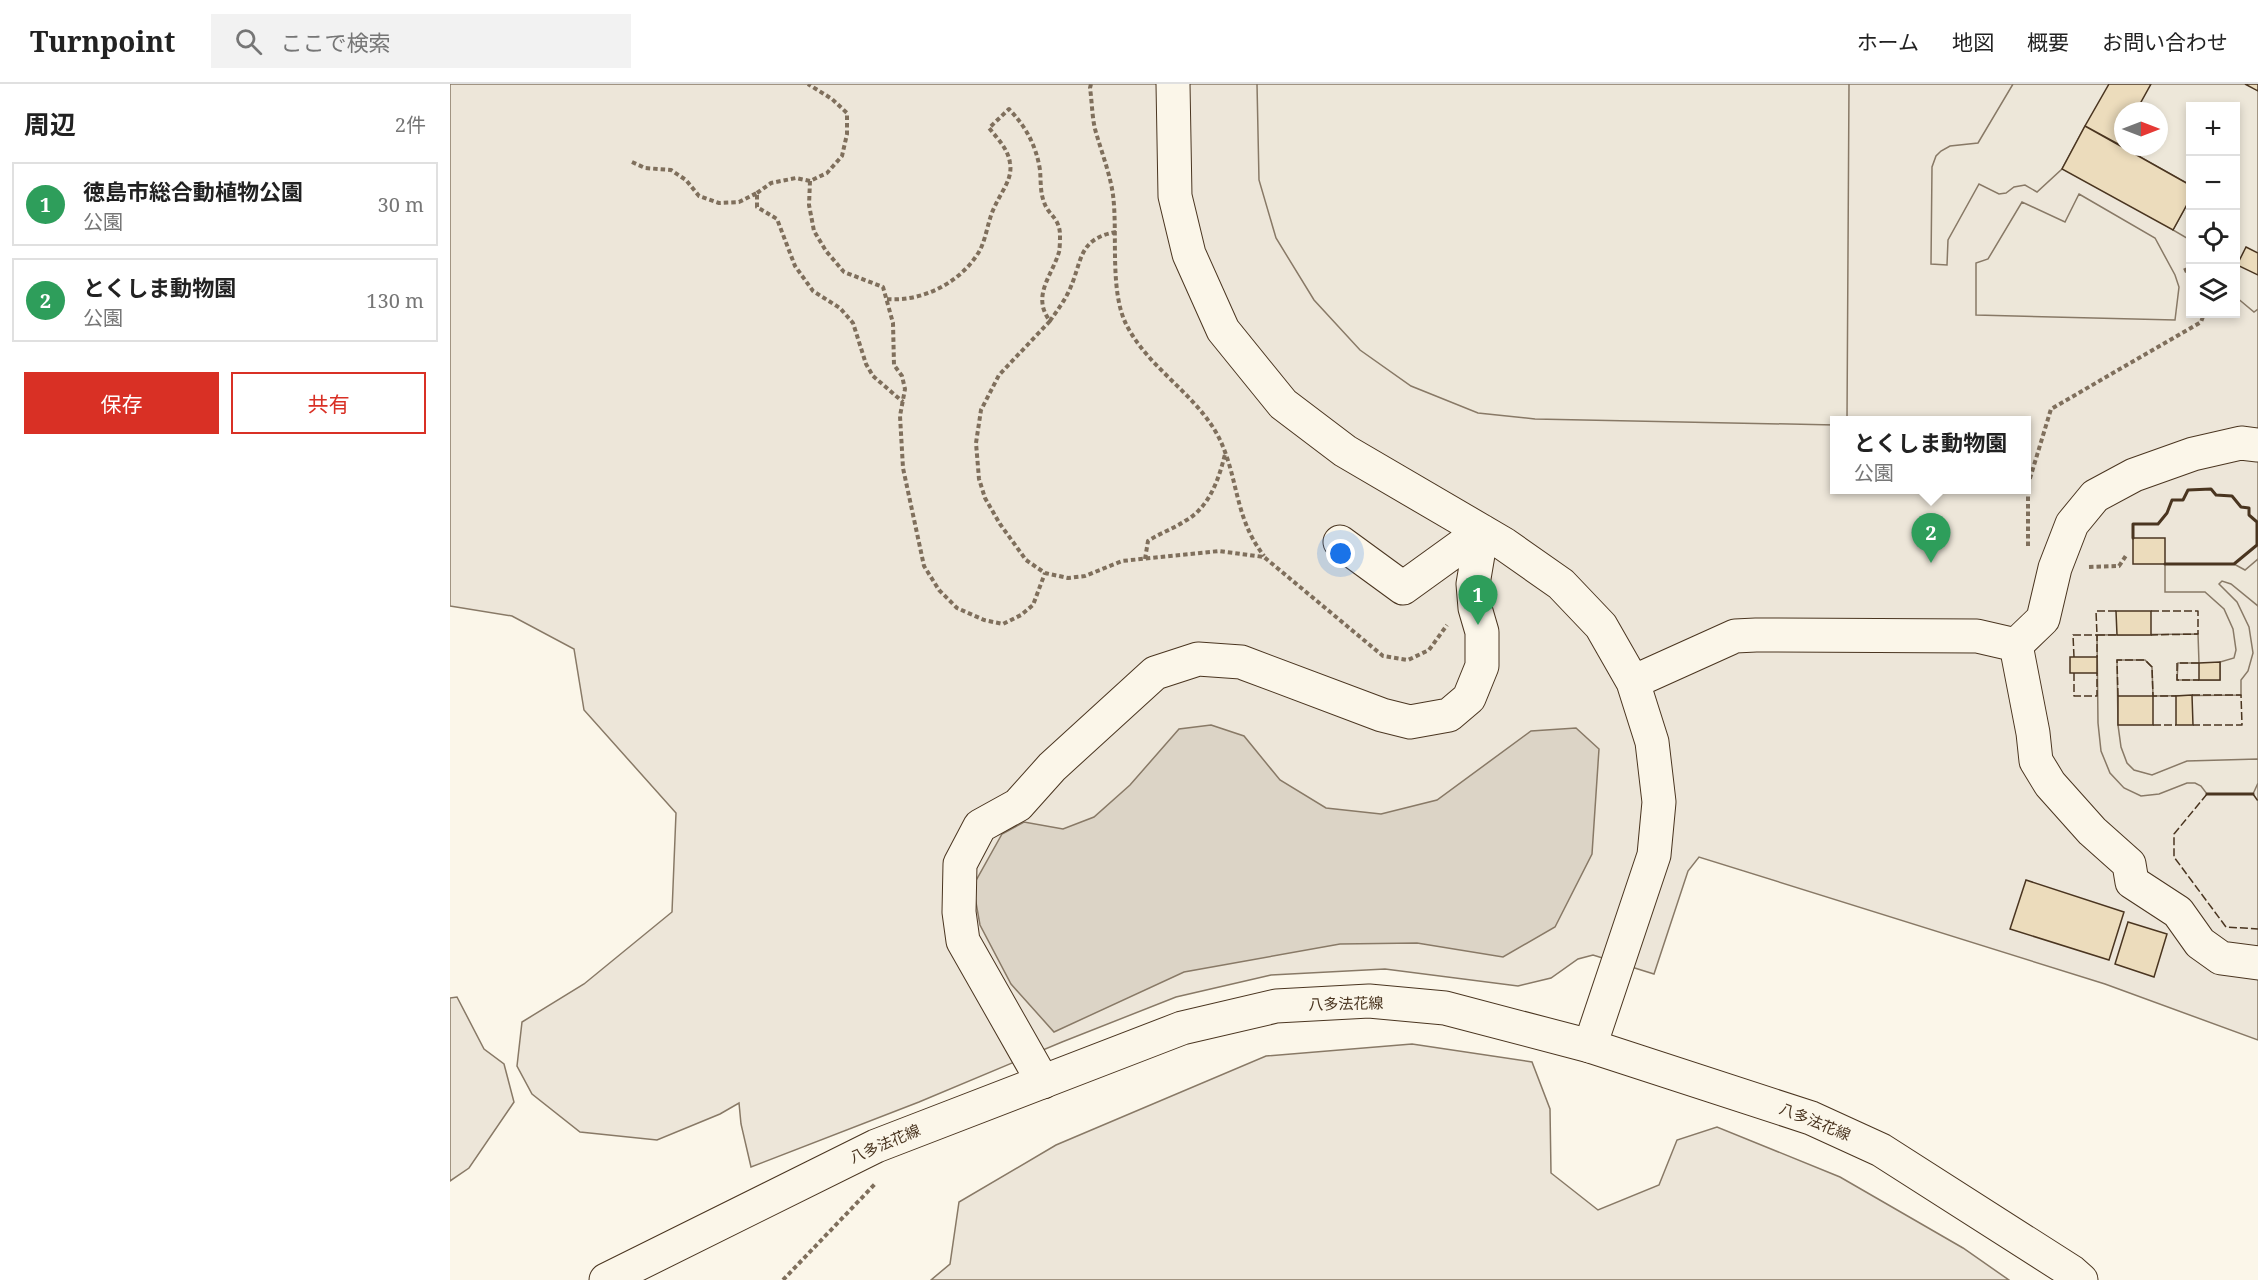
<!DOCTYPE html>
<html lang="ja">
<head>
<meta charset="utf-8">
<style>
	:root { --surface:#fff; --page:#f2f2f2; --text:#222; --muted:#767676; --line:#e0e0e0; --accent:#d93025 }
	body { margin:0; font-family:"Noto Serif","Noto Sans JP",serif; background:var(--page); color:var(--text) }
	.controls { position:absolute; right:18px; top:18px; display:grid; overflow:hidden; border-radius:0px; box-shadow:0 3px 9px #0003 }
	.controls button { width:54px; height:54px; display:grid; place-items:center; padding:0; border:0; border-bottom:2px solid var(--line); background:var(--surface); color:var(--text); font:30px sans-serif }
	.compass { position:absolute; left:1664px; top:18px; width:54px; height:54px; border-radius:50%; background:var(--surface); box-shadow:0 3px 9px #0003; rotate:90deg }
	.you { position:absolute; left:891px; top:470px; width:21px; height:21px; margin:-15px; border:4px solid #fff; border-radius:50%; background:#1a73e8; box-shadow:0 0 0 9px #1a73e833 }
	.badge { display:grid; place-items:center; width:39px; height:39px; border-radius:50%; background:var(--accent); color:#fff; font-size:20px; font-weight:700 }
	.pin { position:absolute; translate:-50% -50px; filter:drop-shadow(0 2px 3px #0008) }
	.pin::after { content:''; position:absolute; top:32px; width:21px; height:18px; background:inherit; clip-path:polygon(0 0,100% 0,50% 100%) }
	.popup { position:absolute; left:1380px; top:332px; width:201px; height:78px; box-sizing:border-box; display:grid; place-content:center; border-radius:0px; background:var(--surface); filter:drop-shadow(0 2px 4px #0005); font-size:20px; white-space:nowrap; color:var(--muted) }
	.popup b { font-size:22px; color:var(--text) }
	.popup::after { content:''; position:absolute; left:50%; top:100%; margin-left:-12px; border:12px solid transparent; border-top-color:var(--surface) }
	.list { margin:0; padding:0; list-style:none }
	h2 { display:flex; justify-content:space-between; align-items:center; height:78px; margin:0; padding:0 24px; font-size:26px }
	h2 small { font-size:20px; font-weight:400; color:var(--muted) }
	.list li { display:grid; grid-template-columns:39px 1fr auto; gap:18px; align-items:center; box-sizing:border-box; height:84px; margin:0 12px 12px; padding:0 12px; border:2px solid var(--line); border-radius:0px }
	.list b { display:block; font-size:22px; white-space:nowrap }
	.list p { margin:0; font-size:20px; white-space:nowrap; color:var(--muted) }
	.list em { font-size:20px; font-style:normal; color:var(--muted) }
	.actions { display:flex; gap:12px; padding:18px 24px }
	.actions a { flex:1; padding:14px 0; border:2px solid var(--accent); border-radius:0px; text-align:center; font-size:21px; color:var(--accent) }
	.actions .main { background:var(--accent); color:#fff }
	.icon { flex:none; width:33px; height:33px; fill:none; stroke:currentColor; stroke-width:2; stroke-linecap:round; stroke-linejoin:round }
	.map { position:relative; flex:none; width:1808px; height:1196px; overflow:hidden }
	header { display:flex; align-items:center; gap:36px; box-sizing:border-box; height:84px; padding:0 30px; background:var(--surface); border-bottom:2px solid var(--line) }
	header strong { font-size:28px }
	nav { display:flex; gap:33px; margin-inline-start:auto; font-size:21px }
	.search { width:420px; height:54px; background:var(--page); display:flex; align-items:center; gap:15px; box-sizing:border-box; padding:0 21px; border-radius:0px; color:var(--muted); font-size:22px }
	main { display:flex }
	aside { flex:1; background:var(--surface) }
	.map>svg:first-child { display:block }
	.green { fill:#ede6d9; stroke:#887966; stroke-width:1.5; fill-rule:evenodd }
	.parking { fill:#ede7d9; stroke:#887966; stroke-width:1.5; fill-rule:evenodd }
	.water { fill:#dcd4c6; stroke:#887966; stroke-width:1.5 }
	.building { fill:#ecdcbc; stroke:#4a3520; stroke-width:1.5 }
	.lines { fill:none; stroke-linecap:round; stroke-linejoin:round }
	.minor-casing { stroke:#4a3520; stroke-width:35 }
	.major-casing { stroke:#4a3520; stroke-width:35 }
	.path { stroke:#7f6f5c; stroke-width:4; stroke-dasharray:4.5 3; stroke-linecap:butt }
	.minor { stroke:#fbf6e9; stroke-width:33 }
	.major { stroke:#fbf6e9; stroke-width:33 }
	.fence { stroke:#4a3520; stroke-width:1.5; stroke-dasharray:8 3; stroke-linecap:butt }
	.wall { stroke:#4a3520; stroke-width:3 }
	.labels { text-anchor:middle; stroke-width:4.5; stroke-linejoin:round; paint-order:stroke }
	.street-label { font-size:15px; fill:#4a3520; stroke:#fbf6e9 }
</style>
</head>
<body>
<header>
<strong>Turnpoint</strong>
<div class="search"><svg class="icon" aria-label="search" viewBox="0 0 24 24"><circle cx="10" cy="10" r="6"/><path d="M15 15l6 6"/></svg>ここで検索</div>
<nav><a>ホーム</a><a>地図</a><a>概要</a><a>お問い合わせ</a></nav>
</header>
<main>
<aside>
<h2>周辺<small>2件</small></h2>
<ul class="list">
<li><span class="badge" style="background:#2e9e5b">1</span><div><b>徳島市総合動植物公園</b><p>公園</p></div><em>30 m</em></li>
<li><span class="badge" style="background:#2e9e5b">2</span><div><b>とくしま動物園</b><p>公園</p></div><em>130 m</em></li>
</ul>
<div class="actions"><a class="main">保存</a><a>共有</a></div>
</aside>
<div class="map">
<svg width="1808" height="1196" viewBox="0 0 1808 1196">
	<rect width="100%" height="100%" fill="#fbf6e9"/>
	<!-- green -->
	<path class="green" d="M 0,0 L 1808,0 L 1808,956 L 1655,900 L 1249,773 L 1238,787 L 1204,890 L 1143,871 L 1128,875 L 1101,894 L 1068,902 L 935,885 L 821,891 L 726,913 L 612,958 L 469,1018 L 301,1083 L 291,1040 L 289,1019 L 270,1030 L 207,1056 L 130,1048 L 82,1010 L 67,982 L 72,938 L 134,900 L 222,828 L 226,729 L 134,626 L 124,565 L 62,532 L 0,522 ZM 1740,22 L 1786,22 L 1786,230 L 1740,230 ZM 1673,27 L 1709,27 L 1709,63 L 1673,63 ZM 1385,336 L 1577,336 L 1577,406 L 1385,406 Z
		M 7,913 L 34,965 L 54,980 L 64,1018 L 19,1084 L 0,1097 L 0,914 Z
		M 962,960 L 1082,978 L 1100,1025 L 1101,1089 L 1148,1126 L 1209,1101 L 1227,1056 L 1267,1043 L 1390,1093 L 1513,1164 L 1559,1196 L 481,1196 L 500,1180 L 509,1118 L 606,1061 L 816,972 Z"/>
	<!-- parking -->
	<path class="parking" d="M 807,0 L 1399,0 L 1397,336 L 1385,336 L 1385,341 L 1085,335 L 1028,329 L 961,302 L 910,266 L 864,216 L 826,154 L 809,96 Z
		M 1563,0 L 1808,0 L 1808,225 L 1804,228 L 1786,213 L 1786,22 L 1740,22 L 1740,101 L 1635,42 L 1612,85 L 1587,108 L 1575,101 L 1564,103 L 1556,109 L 1549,110 L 1529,100 L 1498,156 L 1497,181 L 1481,180 L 1482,83 L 1486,72 L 1491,67 L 1500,62 L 1528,59 ZM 1673,27 L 1709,27 L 1709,63 L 1673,63 Z
		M 1629,110 L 1705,154 L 1725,191 L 1729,203 L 1725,236 L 1526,231 L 1526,179 L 1538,175 L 1572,118 L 1615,138 Z
		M 1740,115 L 1740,156 L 1723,146 Z
		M 1808,475 L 1808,522 L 1781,500 L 1772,497 L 1769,500 L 1787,518 L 1799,543 L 1803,569 L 1798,587 L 1791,596 L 1791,611 L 1703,612 L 1702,583 L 1695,576 L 1667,576 L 1668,641 L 1671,663 L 1677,679 L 1684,686 L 1702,691 L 1737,677 L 1808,675 L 1808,699 L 1803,710 L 1757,710 L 1751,702 L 1745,699 L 1737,699 L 1709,710 L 1691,712 L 1674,704 L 1660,689 L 1651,667 L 1648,639 L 1647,551 L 1748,550 L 1749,579 L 1728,579 L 1727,596 L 1770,596 L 1770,578 L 1784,574 L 1786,566 L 1783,545 L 1774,525 L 1755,508 L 1715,508 L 1715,480 L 1784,480 L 1795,486 Z"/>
	<!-- water -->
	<path class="water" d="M 761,641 L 794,652 L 830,696 L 876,724 L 931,730 L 987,716 L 1081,647 L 1126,644 L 1149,665 L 1142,770 L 1105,843 L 1053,873 L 967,859 L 890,860 L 734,888 L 604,948 L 561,900 L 530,841 L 523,802 L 552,750 L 574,738 L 613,745 L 644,733 L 680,701 L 729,645 Z"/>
	<!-- building -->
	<path class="building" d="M 1659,0 L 1701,0 L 1686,27 L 1673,27 L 1673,51 L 1668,60 L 1635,42 Z
		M 1795,0 L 1808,0 L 1808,7 Z
		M 1635,42 L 1740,101 L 1740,115 L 1723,146 L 1612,85 Z
		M 1796,163 L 1808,169 L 1808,191 L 1787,181 Z
		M 1683,454 L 1715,454 L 1715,480 L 1683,480 Z
		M 1666,527 L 1701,527 L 1701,551 L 1667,551 Z
		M 1620,573 L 1647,573 L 1647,589 L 1620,589 Z
		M 1770,578 L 1770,596 L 1749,596 L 1749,579 Z
		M 1742,611 L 1743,641 L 1726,641 L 1726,612 Z
		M 1668,612 L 1703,612 L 1703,641 L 1668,641 Z
		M 1576,796 L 1674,828 L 1659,876 L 1560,845 Z
		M 1678,838 L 1717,850 L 1704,893 L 1665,880 Z"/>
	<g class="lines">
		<!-- minor casing -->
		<g class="minor-casing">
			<path id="minor" d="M 723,0 L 725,112 L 739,170 L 773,246 L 833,320 L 895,367 L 1054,460 L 1111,500 L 1151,542 L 1183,598 L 1202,658 L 1209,718 L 1204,771 L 1140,962
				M 1808,361 L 1791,359 L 1743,370 L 1684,391 L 1645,412 L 1622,440 L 1605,484 L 1593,535 L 1566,561 L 1583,649 L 1586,677 L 1600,700 L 1642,747 L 1679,780 L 1682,798 L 1728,828 L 1750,859 L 1771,874 L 1808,879
				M 1183,598 L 1285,552 L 1306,551 L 1527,552 L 1566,561
				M 593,998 L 513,857 L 509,828 L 510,780 L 530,742 L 568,721 L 602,683 L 705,589 L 748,575 L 791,578 L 932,631 L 960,638 L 999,631 L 1019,614 L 1032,582 L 1032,548 L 1025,524 L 1023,500 L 1032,447 L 953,504 L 890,458"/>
		</g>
		<!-- major casing -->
		<g class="major-casing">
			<path id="major" d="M 156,1196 L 426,1062 L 732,944 L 826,922 L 919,917 L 995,924 L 1140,962 L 1361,1034 L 1431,1066 L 1622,1188 L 1631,1196"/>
		</g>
		<!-- path -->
		<path class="path" d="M 641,0 L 640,4 C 642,18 642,32 645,45 C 651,67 660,89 663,111 C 668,150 659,208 677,242 C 699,284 744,309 767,350 C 789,391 783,432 814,472
			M 182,78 L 195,84 L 221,86 L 236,96 L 249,112 L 269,119 L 289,118 L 307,109 L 307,123 L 327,135 L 345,182 L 363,207 L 390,224 L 403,239 L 416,280 L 423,292 L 453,318
			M 360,97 L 359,121 L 364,147 L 376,167 L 394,188 L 433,203 L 443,239 L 444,281 L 452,292 L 455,305 L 450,332 L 453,384 L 474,482 L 489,506 L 507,524 L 534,536 L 553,540 L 571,531 L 583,521 L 595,489
			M 307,109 L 321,99 L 346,94 L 360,97 L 377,89 L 392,72 L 397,50 L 397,29 L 382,15 L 358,0
			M 1735,184 L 1740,195
			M 437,215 C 473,218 512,198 530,166 C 537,152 538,135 545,122 C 551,108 563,95 560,79 C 558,65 548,55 539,44 L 559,25 C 576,43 586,61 590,86 C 591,97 590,108 594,118 C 598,131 609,133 610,150 C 610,155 610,163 609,168 C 602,192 581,212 600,237 C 606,228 613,219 618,209 C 633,179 626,155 666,148
			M 600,237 L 549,291 L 531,326 L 526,359 L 529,395 L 535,414 L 550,440 L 576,476 L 595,489 L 618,494 L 635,492 L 672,477 L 769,467 L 814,473 L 933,572 L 958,576 L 979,566 L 997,541
			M 1578,462 L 1578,401 L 1601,325 L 1751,238 L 1754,230
			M 695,475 L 698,457 C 710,449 723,445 735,437 C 759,424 769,395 775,370
			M 1639,483 L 1669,482 L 1677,470
			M 333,1196 L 425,1100"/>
		<!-- minor -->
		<use href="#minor" class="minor"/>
		<!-- major -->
		<use href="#major" class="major"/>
		<!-- fence -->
		<path class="fence" d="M 1666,527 L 1646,527 L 1647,551 L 1667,551
			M 1701,527 L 1748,527 L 1748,550 L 1701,551
			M 1624,573 L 1623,551 L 1647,551 L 1647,573
			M 1749,579 L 1727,579 L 1727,596 L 1749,596
			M 1624,589 L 1624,612 L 1647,612 L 1647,589
			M 1742,611 L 1791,611 L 1792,641 L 1743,641
			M 1668,612 L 1667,576 L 1695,576 L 1702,583 L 1703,612 L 1726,612
			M 1703,641 L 1726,641
			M 1757,710 L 1724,750 L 1724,773 L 1776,843 L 1808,845
			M 1803,710 L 1808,717"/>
		<!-- wall -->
		<path class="wall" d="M 1683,454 L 1683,440 L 1708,440 L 1717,429 L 1722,416 L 1733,416 L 1738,406 L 1761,405 L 1766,411 L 1782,412 L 1791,423 L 1799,424 L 1799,431 L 1807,438 L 1807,461 L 1784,480 L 1715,480
			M 1757,710 L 1803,710"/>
	</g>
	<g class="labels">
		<!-- street labels -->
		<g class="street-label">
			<text transform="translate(896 920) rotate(-1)" y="5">八多法花線</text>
			<text transform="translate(1365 1038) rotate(22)" y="5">八多法花線</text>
			<text transform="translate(435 1060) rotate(-23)" y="5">八多法花線</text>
		</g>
	</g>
</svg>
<div class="controls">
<button>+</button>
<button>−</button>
<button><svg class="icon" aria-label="locate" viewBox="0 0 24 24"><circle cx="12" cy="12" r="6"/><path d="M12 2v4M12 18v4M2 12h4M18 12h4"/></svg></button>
<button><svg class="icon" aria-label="layers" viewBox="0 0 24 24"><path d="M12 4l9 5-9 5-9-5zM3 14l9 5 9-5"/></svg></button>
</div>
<svg class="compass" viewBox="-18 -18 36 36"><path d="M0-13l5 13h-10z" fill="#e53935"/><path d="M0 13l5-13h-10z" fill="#767676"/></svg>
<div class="you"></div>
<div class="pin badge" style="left:1028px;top:541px;background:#2e9e5b">1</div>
<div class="pin badge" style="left:1481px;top:479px;background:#2e9e5b">2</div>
<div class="popup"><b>とくしま動物園</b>公園</div>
</div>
</main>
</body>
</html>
